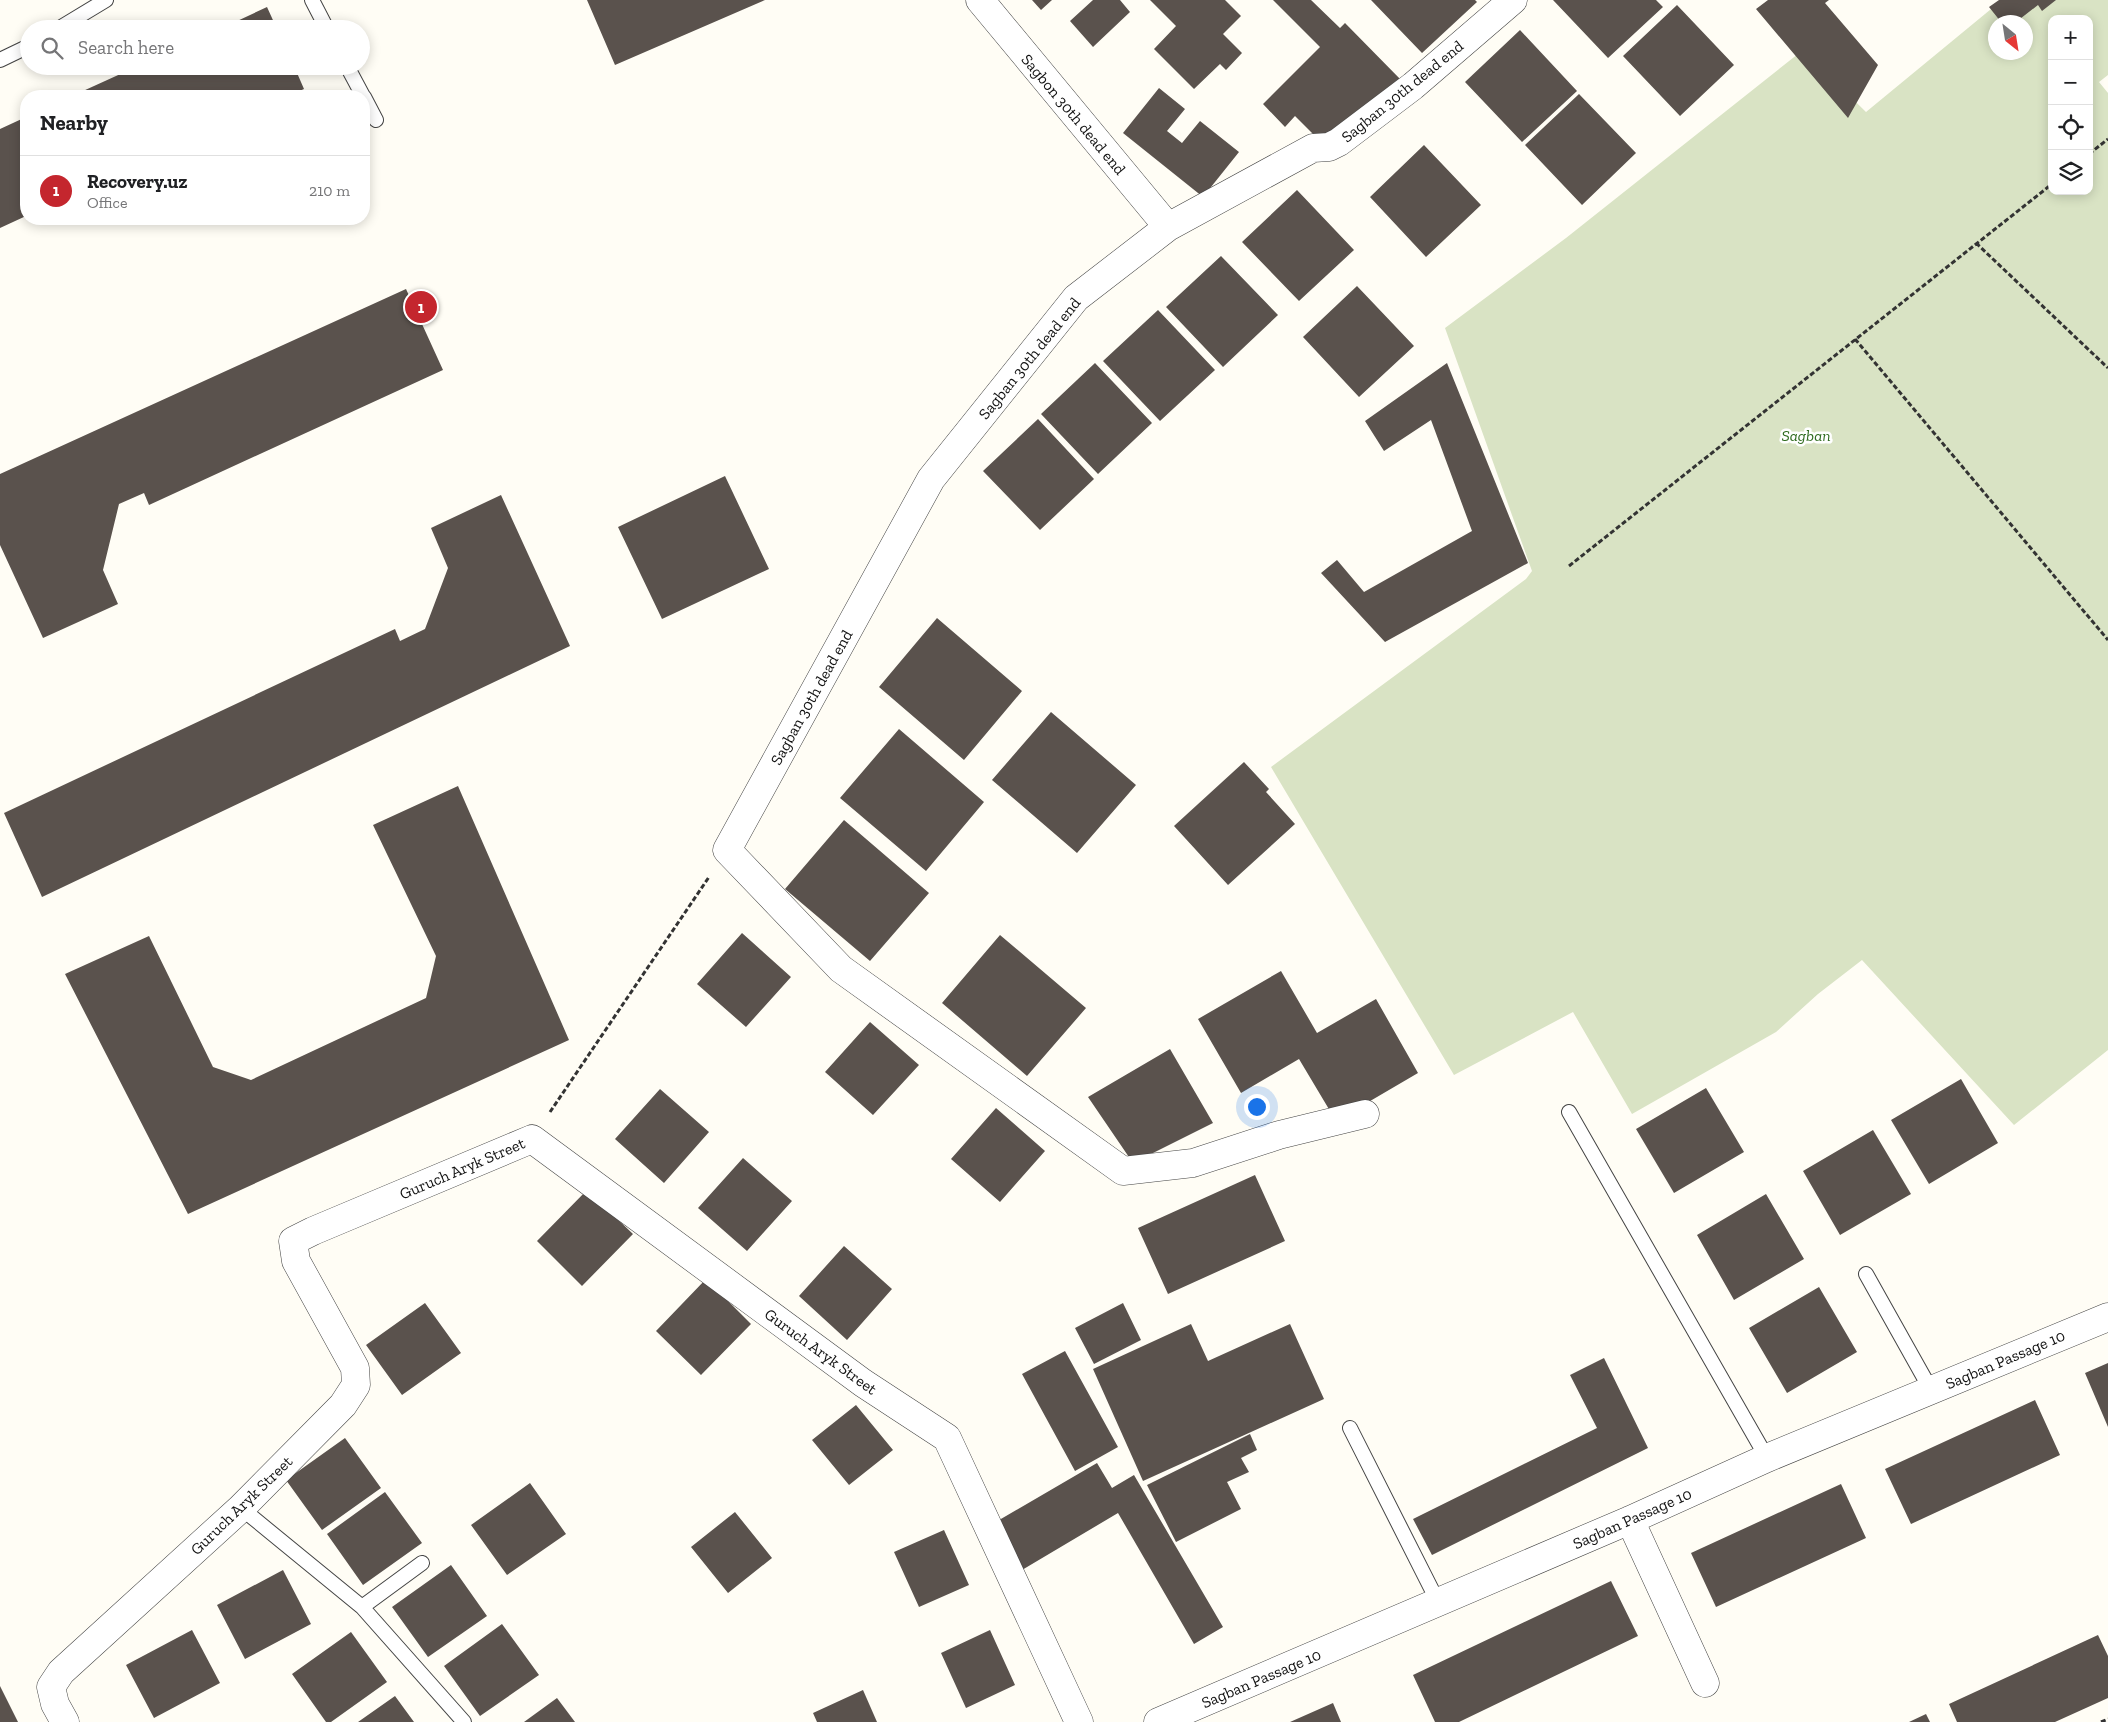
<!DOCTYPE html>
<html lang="en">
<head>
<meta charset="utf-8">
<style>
	:root { --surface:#fff; --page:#f6f6f6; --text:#202124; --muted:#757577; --line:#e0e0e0; --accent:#c4262e }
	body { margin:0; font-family:"Zilla Slab",serif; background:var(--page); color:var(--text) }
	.controls { position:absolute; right:15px; top:15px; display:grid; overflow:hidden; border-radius:10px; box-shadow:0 2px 12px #0003 }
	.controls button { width:45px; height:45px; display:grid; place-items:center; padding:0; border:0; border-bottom:1px solid var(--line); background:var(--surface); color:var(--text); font:25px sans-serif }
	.compass { position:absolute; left:1988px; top:15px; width:45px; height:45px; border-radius:50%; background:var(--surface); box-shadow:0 2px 12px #0003; rotate:150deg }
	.you { position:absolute; left:1256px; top:1106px; width:18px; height:18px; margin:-12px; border:4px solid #fff; border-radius:50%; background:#1a73e8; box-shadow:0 0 0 8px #1a73e833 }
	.badge { display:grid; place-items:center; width:32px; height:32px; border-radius:50%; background:var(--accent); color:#fff; font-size:16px; font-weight:700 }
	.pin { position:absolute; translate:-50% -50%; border:2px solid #fff; box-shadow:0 1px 5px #0006 }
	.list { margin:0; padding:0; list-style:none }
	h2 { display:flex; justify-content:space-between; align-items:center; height:65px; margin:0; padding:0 20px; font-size:21px }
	h2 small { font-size:16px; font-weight:400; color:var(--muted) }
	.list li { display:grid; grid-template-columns:32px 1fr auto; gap:15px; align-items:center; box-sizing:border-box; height:70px; padding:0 20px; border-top:1px solid var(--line) }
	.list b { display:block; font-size:19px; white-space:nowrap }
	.list p { margin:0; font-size:16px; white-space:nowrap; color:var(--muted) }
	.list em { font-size:16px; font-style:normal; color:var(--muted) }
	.icon { flex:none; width:28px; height:28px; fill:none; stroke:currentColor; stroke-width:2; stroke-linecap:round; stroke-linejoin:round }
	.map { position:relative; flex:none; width:2108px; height:1722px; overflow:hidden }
	.search { position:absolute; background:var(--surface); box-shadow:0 2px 12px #0003; left:20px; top:20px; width:350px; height:55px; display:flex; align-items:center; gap:12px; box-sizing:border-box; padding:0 18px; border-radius:28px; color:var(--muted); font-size:19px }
	.panel { position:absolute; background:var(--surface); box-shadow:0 2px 12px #0003; left:20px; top:90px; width:350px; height:135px; border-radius:20px }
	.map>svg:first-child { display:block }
	.cemetery { fill:#d9e3c4; fill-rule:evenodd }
	.building { fill:#5a524d }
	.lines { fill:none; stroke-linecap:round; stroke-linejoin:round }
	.service-casing { stroke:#444; stroke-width:16 }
	.minor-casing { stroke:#444; stroke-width:29 }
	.path { stroke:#333; stroke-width:3; stroke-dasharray:5 2.5; stroke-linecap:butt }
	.service { stroke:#fff; stroke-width:14 }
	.minor { stroke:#fff; stroke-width:28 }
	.labels { text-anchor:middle; stroke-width:5; stroke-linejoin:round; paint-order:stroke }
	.street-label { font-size:16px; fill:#111; stroke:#fff }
	.park-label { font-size:16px; font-style:italic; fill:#2f6b1f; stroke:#fff }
</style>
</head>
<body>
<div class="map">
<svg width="2108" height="1722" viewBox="0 0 2108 1722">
	<rect width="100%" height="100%" fill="#fffdf5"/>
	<!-- cemetery -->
	<path class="cemetery" d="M 2002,0 L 2108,0 L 2108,75 L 2099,82 L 2108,93 L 2108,1050 L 2014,1125 L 1862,960 L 1818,994 L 1776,1032 L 1632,1114 L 1573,1012 L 1454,1075 L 1271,767 L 1526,579 L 1532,571 L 1445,328 L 1566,238 L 1803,50 L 1866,112 ZM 2052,19 L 2089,19 L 2089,191 L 2052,191 ZM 1996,22 L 2026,22 L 2026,52 L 1996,52 Z"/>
	<!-- building -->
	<path class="building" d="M 587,0 L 765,0 L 615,65 Z
		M 1032,0 L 1052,0 L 1041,10 Z
		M 1093,0 L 1120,0 L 1130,12 L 1093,47 L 1070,21 Z
		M 1150,0 L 1225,0 L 1241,16 L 1223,34 L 1242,53 L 1226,70 L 1220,64 L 1194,89 L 1154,49 L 1176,26 Z
		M 1273,0 L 1311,0 L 1340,28 L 1345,23 L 1402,81 L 1367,115 L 1361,108 L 1323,144 L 1295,116 L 1285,127 L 1263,104 L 1320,47 Z
		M 1371,0 L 1475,0 L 1477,2 L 1422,53 Z
		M 1553,0 L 1656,0 L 1663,7 L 1608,58 Z
		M 1768,0 L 1829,0 L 1825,3 L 1878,65 L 1848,118 L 1756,9 Z
		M 1999,0 L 2056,0 L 2042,11 L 2038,5 L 2016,22 L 2001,22 L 1989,7 Z
		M 1677,5 L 1734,65 L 1680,116 L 1623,56 Z
		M 267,7 L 277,29 L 220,29 Z
		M 1520,30 L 1577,91 L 1522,142 L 1465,82 Z
		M 138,66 L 294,66 L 304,89 L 288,96 L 72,96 Z
		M 1159,88 L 1185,109 L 1167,131 L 1182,143 L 1200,121 L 1239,152 L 1203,197 L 1123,133 Z
		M 1579,94 L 1636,153 L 1582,205 L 1525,145 Z
		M 26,117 L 26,216 L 0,228 L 0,129 Z
		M 1424,145 L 1481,205 L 1426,257 L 1370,197 Z
		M 1297,190 L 1354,250 L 1299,301 L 1242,242 Z
		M 1221,256 L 1278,315 L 1223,367 L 1166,307 Z
		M 1357,286 L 1414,346 L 1359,397 L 1303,337 Z
		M 406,289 L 443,370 L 149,505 L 144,493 L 119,504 L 103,570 L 118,604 L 43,638 L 0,545 L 0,474 Z
		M 1158,310 L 1215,370 L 1160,421 L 1103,361 Z
		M 1095,363 L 1152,423 L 1098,474 L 1041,414 Z
		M 1447,363 L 1528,563 L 1385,642 L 1321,573 L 1337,560 L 1364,592 L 1472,531 L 1431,420 L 1384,451 L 1365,421 Z
		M 1038,419 L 1094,479 L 1040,530 L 983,471 Z
		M 725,476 L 769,569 L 662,619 L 618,527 Z
		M 501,495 L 570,646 L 42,897 L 4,813 L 395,629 L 400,641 L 425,629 L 448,568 L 431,528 Z
		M 937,618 L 1022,691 L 964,760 L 879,687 Z
		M 1051,712 L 1136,785 L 1077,853 L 992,780 Z
		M 899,729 L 984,802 L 926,871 L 840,798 Z
		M 1244,762 L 1269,789 L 1266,792 L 1295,824 L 1228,885 L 1174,826 Z
		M 458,786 L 569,1040 L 188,1214 L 65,974 L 149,936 L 213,1067 L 251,1080 L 426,998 L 436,956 L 373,825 Z
		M 844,820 L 929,893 L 870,961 L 785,889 Z
		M 742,933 L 791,977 L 746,1027 L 697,984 Z
		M 1000,935 L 1086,1008 L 1027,1076 L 942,1003 Z
		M 1281,971 L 1317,1033 L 1376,999 L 1418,1073 L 1336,1121 L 1299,1059 L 1241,1093 L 1198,1019 Z
		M 870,1022 L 919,1065 L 873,1115 L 825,1072 Z
		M 1170,1049 L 1213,1123 L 1133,1163 L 1088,1097 Z
		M 1961,1079 L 1998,1143 L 1929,1184 L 1891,1120 Z
		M 1706,1088 L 1744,1152 L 1674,1193 L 1636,1129 Z
		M 660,1089 L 709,1132 L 664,1183 L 615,1139 Z
		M 996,1108 L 1045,1151 L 1000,1202 L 951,1159 Z
		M 1873,1130 L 1911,1194 L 1840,1235 L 1803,1171 Z
		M 743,1158 L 792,1201 L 747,1251 L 698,1208 Z
		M 1255,1175 L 1285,1241 L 1168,1294 L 1138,1228 Z
		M 587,1190 L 633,1234 L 582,1286 L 537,1241 Z
		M 1766,1194 L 1804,1259 L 1734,1300 L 1697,1235 Z
		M 844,1246 L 892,1289 L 847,1340 L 799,1296 Z
		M 706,1279 L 751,1324 L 701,1375 L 656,1331 Z
		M 1819,1287 L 1857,1352 L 1787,1393 L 1749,1328 Z
		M 425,1303 L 461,1353 L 402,1395 L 366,1345 Z
		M 1123,1303 L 1141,1340 L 1094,1364 L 1075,1328 Z
		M 1191,1324 L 1208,1361 L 1290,1324 L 1324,1399 L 1143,1481 L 1093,1369 Z
		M 1065,1351 L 1118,1447 L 1075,1471 L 1022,1374 Z
		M 1604,1358 L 1648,1448 L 1432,1555 L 1413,1519 L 1597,1428 L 1570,1375 Z
		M 2108,1363 L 2108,1427 L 2085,1373 Z
		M 2035,1400 L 2060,1455 L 1911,1524 L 1885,1469 Z
		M 856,1405 L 893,1450 L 849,1485 L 812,1440 Z
		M 1250,1434 L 1257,1450 L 1241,1458 L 1249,1472 L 1227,1482 L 1241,1509 L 1176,1542 L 1147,1485 Z
		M 345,1438 L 381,1488 L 322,1530 L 286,1480 Z
		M 1097,1463 L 1112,1488 L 1134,1475 L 1223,1627 L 1194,1644 L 1118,1513 L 1022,1570 L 994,1523 Z
		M 530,1483 L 566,1534 L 507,1575 L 471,1525 Z
		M 1841,1484 L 1866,1538 L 1716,1607 L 1691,1553 Z
		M 385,1492 L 422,1543 L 363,1585 L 327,1534 Z
		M 735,1512 L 772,1558 L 728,1593 L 691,1547 Z
		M 944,1530 L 969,1585 L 919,1607 L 894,1552 Z
		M 451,1565 L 487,1616 L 428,1657 L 392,1607 Z
		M 283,1570 L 311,1624 L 245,1659 L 217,1605 Z
		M 1611,1581 L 1638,1636 L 1459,1722 L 1435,1722 L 1413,1675 Z
		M 502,1624 L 539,1675 L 480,1716 L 444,1666 Z
		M 192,1630 L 220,1683 L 154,1718 L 126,1665 Z
		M 990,1630 L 1015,1685 L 966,1708 L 941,1653 Z
		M 351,1632 L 387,1682 L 331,1722 L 326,1722 L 292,1674 Z
		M 2098,1635 L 2108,1656 L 2108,1698 L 2055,1722 L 1957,1722 L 1949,1704 Z
		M 0,1686 L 18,1722 L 0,1722 Z
		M 863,1690 L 877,1722 L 817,1722 L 813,1713 Z
		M 395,1696 L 414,1722 L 358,1722 Z
		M 557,1698 L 575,1722 L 524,1722 Z
		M 1333,1703 L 1341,1722 L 1290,1722 Z
		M 1926,1714 L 1930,1722 L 1909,1722 Z"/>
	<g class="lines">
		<!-- service casing -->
		<g class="service-casing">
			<path id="service" d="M 312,0 L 327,29
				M 58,29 L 106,0
				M 0,60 L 29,46
				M 347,66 L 363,96
				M 364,97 L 376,120
				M 1569,1112 L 1767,1458
				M 1866,1274 L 1931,1390
				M 1350,1428 L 1438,1602
				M 241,1508 L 362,1607 L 464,1722
				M 362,1607 L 422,1563"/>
		</g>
		<!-- minor casing -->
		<g class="minor-casing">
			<path id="minor" d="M 980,0 L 1168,227
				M 1365,1114 L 1279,1135 L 1193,1163 L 1123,1171 L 841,969 L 727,850 L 931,479 L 1076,298 L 1168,227 L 1313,148 L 1329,147 L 1339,142 L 1413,86 L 1513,0
				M 1630,1520 L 1705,1683
				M 65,1722 L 55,1704 L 51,1687 L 61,1672 L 241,1508 L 343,1405 L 356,1385 L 355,1368 L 296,1261 L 293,1241 L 313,1231 L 532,1139 L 863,1383 L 947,1438 L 1079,1722
				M 1158,1722 L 1630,1520 L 1767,1458 L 2108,1317"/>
		</g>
		<!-- path -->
		<path class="path" d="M 2089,154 L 2108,139
			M 1976,243 L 2108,368
			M 1855,339 L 2108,640
			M 1569,566 L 2052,184
			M 550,1112 L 709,877
			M 2101,1722 L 2108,1719"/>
		<!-- service -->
		<use href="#service" class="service"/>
		<!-- minor -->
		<use href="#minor" class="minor"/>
	</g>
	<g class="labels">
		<!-- street labels -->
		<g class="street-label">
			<text transform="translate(1402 91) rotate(-39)" y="6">Sagban 30th dead end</text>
			<text transform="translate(1074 114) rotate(50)" y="6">Sagbon 30th dead end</text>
			<text transform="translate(1029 358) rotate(-51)" y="6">Sagban 30th dead end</text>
			<text transform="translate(811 697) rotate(-61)" y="6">Sagban 30th dead end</text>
			<text transform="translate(462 1168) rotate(-23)" y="6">Guruch Aryk Street</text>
			<text transform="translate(821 1351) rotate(36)" y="6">Guruch Aryk Street</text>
			<text transform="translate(2005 1359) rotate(-23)" y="6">Sagban Passage 10</text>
			<text transform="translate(241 1505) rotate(-44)" y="6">Guruch Aryk Street</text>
			<text transform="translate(1632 1518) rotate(-24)" y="6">Sagban Passage 10</text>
			<text transform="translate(1261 1678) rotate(-23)" y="6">Sagban Passage 10</text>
		</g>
		<!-- park labels -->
		<g class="park-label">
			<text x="1806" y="441">Sagban</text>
		</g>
	</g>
</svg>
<div class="controls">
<button>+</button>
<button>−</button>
<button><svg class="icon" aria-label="locate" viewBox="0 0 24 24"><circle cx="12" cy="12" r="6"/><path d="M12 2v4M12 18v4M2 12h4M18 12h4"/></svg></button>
<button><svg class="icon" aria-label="layers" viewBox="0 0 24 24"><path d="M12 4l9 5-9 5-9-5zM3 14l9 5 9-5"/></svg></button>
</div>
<svg class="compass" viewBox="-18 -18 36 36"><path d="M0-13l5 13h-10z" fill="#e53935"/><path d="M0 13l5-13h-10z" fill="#757577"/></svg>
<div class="you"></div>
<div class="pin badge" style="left:421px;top:307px">1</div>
<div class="search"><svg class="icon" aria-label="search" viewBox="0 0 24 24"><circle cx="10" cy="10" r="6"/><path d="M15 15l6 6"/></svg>Search here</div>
<section class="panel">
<h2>Nearby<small></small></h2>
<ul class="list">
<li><span class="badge">1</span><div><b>Recovery.uz</b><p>Office</p></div><em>210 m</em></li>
</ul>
</section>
</div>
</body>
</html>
